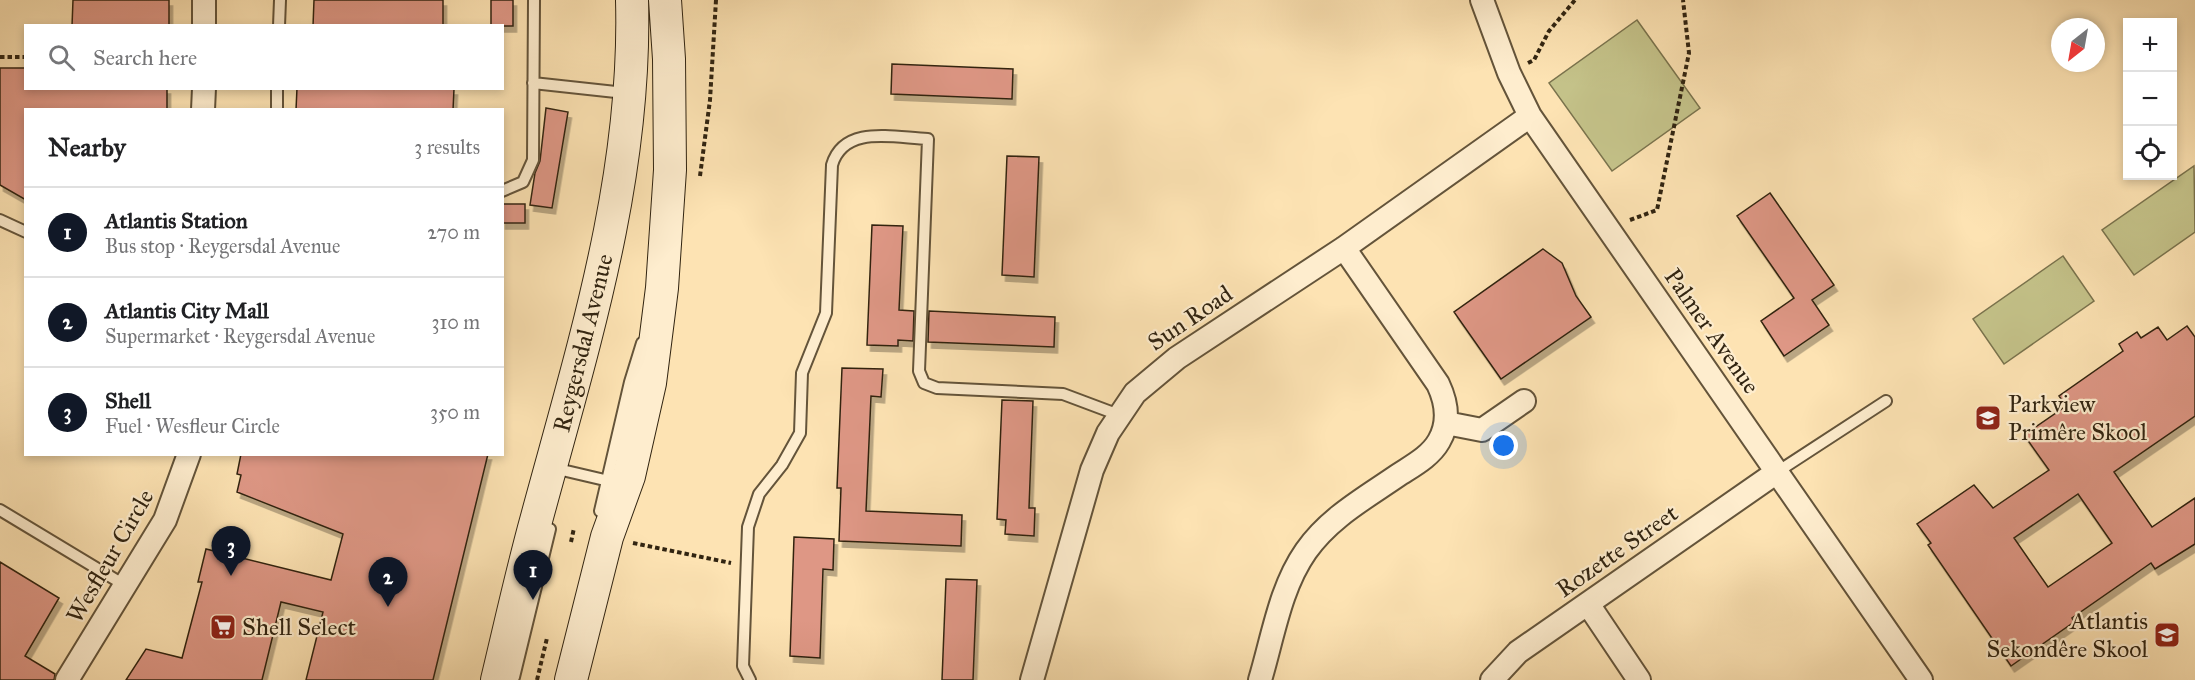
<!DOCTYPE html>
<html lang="en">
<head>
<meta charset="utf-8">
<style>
	:root { --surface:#fff; --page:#f2f2f2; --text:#202124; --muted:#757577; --line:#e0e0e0; --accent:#111827 }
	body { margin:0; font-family:"IM FELL Great Primer",serif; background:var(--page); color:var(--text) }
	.controls { position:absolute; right:18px; top:18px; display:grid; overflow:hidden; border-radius:0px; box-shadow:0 3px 9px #0003 }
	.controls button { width:54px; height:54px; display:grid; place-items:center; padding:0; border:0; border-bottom:2px solid var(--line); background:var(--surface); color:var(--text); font:30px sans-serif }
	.compass { position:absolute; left:2051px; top:18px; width:54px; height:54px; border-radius:50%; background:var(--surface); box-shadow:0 3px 9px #0003; rotate:211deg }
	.you { position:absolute; left:1504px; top:446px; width:21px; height:21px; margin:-15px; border:4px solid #fff; border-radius:50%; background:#1a73e8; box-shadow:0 0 0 9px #1a73e833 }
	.badge { display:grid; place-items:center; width:39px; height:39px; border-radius:50%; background:var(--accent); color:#fff; font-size:20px; font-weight:700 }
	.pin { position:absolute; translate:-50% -50px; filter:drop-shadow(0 2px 3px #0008) }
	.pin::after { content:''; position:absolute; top:32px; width:21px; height:18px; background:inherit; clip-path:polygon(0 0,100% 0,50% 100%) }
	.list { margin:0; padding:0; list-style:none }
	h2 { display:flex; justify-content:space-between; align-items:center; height:78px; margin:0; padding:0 24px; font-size:26px }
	h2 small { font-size:20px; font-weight:400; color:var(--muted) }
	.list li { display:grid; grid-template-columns:39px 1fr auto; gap:18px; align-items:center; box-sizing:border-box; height:90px; padding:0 24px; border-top:2px solid var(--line) }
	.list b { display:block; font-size:22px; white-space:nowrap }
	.list p { margin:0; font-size:20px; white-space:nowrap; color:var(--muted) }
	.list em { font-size:20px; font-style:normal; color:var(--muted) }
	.icon { flex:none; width:33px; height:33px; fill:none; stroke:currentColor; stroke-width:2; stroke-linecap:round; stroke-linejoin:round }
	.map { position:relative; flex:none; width:2195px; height:680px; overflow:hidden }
	.search { position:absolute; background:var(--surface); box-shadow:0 3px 9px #0003; left:24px; top:24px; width:480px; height:66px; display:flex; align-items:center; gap:15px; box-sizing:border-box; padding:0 21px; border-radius:0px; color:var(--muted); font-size:22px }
	.panel { position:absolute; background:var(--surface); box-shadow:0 3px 9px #0003; left:24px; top:108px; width:480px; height:348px; border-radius:0px }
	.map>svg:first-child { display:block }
	.green { fill:#c4c289; stroke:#7a734d; stroke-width:1.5 }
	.building { fill:#de9785; stroke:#312411; stroke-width:1.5; fill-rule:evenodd; filter:url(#shadow) }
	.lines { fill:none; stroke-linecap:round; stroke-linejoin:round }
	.service-casing { stroke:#64543a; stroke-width:14 }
	.minor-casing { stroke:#64543a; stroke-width:26 }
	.secondary-casing { stroke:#312411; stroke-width:34 }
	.path { stroke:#312411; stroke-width:4; stroke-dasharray:4.5 3; stroke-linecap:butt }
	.service { stroke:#feedce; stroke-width:10 }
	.minor { stroke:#feedce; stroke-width:22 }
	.secondary { stroke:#feedce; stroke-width:32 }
	.labels { text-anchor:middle; stroke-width:4.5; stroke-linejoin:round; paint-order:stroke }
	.street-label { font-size:24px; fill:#312411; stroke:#feedce }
	.poi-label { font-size:24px; fill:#312411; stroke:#feedce; text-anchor:start }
</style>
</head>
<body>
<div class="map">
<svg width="2195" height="680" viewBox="0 0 2195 680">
	<defs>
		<filter id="shadow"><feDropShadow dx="3.5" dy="6" stdDeviation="0" flood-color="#0004"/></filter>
	</defs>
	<rect width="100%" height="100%" fill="#fde3b3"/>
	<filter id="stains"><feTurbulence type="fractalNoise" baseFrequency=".00333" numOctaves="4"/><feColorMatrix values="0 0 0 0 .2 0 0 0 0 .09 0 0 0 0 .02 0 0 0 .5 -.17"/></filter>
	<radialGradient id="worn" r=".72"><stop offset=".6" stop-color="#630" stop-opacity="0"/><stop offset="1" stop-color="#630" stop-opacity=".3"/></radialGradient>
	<!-- green -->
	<path class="green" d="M 1637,20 L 1700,108 L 1612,171 L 1549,83 Z
		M 2194,166 L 2195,232 L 2134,275 L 2102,230 Z
		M 2063,256 L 2094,301 L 2004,364 L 1973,319 Z"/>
	<!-- building -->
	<path class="building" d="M 73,0 L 169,0 L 169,26 L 72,26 Z
		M 314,0 L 443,0 L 443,26 L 313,26 Z
		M 491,0 L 513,0 L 513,26 L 491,26 Z
		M 892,64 L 1013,69 L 1012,99 L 891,94 Z
		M 0,68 L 26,68 L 26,88 L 167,88 L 167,110 L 26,110 L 26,200 L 0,185 Z
		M 297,88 L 454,89 L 453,110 L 296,110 Z
		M 546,108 L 568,112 L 552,208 L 530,205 L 535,173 L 540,161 Z
		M 1007,156 L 1039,157 L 1034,277 L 1002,275 Z
		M 1770,193 L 1834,285 L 1812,300 L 1829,325 L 1784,356 L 1761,321 L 1794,298 L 1737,216 Z
		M 502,204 L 525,204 L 525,223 L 502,223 Z
		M 872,225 L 903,226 L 899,310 L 914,311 L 913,341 L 898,340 L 898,346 L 867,345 Z
		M 1543,249 L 1562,263 L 1576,296 L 1591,317 L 1501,379 L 1454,312 Z
		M 929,311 L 1055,317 L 1054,347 L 928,342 Z
		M 2187,326 L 2195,337 L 2195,416 L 2114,472 L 2152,527 L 2195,498 L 2195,544 L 2155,569 L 2151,563 L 2072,618 L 2074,622 L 2011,666 L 1928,545 L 1931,543 L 1917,524 L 1974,485 L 1993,508 L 2049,470 L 2024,435 L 2066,406 L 2059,396 L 2123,351 L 2119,344 L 2137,332 L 2141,338 L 2158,327 L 2167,340 ZM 2078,494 L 2112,543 L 2048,587 L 2014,538 Z
		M 842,368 L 883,369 L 881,397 L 871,396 L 866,511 L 962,515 L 961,546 L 839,541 L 841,488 L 837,488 Z
		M 1002,400 L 1033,401 L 1029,508 L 1035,508 L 1034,536 L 1005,534 L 1006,520 L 997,519 Z
		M 241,454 L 488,454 L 433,680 L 306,680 L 323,612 L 281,602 L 262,680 L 126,680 L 146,649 L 182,658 L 202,582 L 198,582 L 206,549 L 331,580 L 343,534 L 237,492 L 241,475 L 237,474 Z
		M 794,537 L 834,539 L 833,570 L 823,569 L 820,658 L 790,656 Z
		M 0,562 L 59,598 L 25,656 L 55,674 L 54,680 L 0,680 Z
		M 946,579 L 977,580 L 973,680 L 942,680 Z"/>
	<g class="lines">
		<!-- service casing -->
		<g class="service-casing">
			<path id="service" d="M 279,26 L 280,0
				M 533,83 L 625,93
				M 277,110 L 277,88
				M 502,191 L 523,182 L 533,160 L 534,0
				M 0,220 L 26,232
				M 562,470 L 609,481
				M 1777,472 L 1886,401
				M 0,510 L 126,586
				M 600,511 L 630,382 L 642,343
				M 514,677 L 550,529
				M 750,680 L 743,666 L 748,527 L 759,494 L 782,465 L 800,433 L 802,373 L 826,313 L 832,165 C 844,124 895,138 928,139 L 919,371 L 924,383 L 937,388 L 1063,394 L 1119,415"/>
		</g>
		<!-- minor casing -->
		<g class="minor-casing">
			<path id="minor" d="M 1482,0 L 1509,73 L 1530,116 L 1921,680
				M 204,26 L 204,0
				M 203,110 L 204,88
				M 1446,423 L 1482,430 L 1524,401
				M 1588,604 L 1639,680
				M 67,680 L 165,520 L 189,454
				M 1032,680 L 1092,470 L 1108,433 L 1135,393 L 1177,358 L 1344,248 L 1530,116
				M 1260,680 C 1273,637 1280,588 1306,551 C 1329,518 1365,498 1397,476 C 1412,466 1430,457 1439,441 C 1450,422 1447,403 1438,384 L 1344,248
				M 1492,680 L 1518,652 L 1777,472"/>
		</g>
		<!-- secondary casing -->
		<g class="secondary-casing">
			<path id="secondary" d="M 497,680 C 510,626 522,571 537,517 C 583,347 637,178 632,0
				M 571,680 L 607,537 L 629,476 L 650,383 L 662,288 L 670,170 L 669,59 L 665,0"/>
		</g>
		<!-- path -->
		<path class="path" d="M 0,57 L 26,57
			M 1528,63 L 1534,60 L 1549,31 L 1575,0
			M 700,176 L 710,100 L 716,0
			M 1630,220 L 1657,210 L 1689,53 L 1683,0
			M 571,542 L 574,528
			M 633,543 L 731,563
			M 537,680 L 547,638"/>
		<!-- service -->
		<use href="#service" class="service"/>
		<!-- minor -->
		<use href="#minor" class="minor"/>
		<!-- secondary -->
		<use href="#secondary" class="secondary"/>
	</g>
	<!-- icons -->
	<defs>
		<g id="school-square" transform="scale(1.35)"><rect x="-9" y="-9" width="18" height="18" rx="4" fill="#8f2418" stroke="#feedce"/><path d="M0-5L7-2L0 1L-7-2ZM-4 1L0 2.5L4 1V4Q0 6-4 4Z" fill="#fff"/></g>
		<g id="supermarket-square" transform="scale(1.35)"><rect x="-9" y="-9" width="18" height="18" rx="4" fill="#8f2418" stroke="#feedce"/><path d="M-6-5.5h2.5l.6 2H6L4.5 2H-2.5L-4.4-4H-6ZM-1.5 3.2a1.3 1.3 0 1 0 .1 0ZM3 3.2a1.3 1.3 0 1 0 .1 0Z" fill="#fff"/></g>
	</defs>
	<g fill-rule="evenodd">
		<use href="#school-square" x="1988" y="418"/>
		<use href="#supermarket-square" x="223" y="627"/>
		<use href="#school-square" x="2167" y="635"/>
	</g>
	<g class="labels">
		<!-- street labels -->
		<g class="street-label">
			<text transform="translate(1190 318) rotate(-34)" y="8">Sun Road</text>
			<text transform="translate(1712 331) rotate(55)" y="8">Palmer Avenue</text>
			<text transform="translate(583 343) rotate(-76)" y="8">Reygersdal Avenue</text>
			<text transform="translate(1617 551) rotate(-35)" y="8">Rozette Street</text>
			<text transform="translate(110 556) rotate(-60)" y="8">Wesfleur Circle</text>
		</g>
		<!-- poi labels -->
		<g class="poi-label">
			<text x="2008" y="412">Parkview<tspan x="2008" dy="28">Primêre Skool</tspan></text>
			<text x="2148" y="629" text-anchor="end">Atlantis<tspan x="2148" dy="28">Sekondêre Skool</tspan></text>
			<text x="242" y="635">Shell Select</text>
		</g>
	</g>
	<rect width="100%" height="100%" filter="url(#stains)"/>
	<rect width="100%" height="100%" fill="url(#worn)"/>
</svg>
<div class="controls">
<button>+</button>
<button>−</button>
<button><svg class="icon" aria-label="locate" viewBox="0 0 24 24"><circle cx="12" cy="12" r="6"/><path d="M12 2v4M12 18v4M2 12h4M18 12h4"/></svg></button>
</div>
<svg class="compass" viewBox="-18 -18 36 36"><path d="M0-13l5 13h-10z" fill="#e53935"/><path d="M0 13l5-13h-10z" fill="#757577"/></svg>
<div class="you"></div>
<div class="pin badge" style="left:533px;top:600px">1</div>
<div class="pin badge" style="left:388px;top:607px">2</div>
<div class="pin badge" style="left:231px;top:576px">3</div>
<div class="search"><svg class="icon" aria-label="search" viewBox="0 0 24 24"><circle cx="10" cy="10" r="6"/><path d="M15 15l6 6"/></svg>Search here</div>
<section class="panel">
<h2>Nearby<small>3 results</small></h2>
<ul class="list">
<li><span class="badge">1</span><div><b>Atlantis Station</b><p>Bus stop · Reygersdal Avenue</p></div><em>270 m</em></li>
<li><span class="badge">2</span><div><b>Atlantis City Mall</b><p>Supermarket · Reygersdal Avenue</p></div><em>310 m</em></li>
<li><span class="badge">3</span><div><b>Shell</b><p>Fuel · Wesfleur Circle</p></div><em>350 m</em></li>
</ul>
</section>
</div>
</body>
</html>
